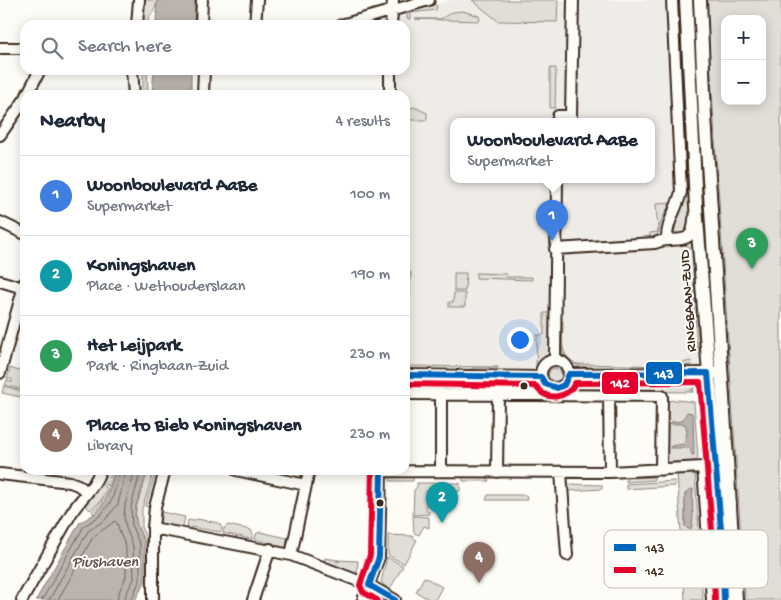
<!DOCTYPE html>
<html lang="en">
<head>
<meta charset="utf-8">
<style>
	:root { --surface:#fff; --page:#f2f2f3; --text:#1f2937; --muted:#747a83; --line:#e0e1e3; --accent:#c8321e }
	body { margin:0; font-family:"Gochi Hand",sans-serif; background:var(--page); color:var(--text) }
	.controls { position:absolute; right:15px; top:15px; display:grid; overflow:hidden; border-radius:10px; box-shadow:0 2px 12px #0003 }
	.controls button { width:45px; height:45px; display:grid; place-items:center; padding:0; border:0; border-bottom:1px solid var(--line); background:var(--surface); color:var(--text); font:25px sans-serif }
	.you { position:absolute; left:519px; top:339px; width:18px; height:18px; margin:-12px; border:4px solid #fff; border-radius:50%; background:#1a73e8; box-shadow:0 0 0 8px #1a73e833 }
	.badge { display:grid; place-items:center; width:32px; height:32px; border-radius:50%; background:var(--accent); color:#fff; font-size:16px; font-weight:700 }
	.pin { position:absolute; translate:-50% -41px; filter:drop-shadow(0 1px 2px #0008) }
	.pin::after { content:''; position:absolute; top:26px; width:18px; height:15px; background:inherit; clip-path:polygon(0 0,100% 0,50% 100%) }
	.popup { position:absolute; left:450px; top:118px; width:205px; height:65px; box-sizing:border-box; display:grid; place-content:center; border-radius:10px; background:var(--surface); filter:drop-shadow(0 1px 4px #0005); font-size:16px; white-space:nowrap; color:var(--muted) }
	.popup b { font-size:19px; color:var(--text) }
	.popup::after { content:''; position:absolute; left:50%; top:100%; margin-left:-10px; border:10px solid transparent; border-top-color:var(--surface) }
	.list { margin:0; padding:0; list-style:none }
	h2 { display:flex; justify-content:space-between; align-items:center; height:65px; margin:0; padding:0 20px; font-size:21px }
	h2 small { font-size:16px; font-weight:400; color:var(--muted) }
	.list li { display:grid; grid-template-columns:32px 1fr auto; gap:15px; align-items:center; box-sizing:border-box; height:80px; padding:0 20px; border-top:1px solid var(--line) }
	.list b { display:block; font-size:19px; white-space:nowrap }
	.list p { margin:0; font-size:16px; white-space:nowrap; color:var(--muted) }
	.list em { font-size:16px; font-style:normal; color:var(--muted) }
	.icon { flex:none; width:28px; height:28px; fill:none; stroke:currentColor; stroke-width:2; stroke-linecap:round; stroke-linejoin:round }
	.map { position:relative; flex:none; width:781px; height:600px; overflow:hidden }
	.search { position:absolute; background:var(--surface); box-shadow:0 2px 12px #0003; left:20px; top:20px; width:390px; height:55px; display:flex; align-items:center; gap:12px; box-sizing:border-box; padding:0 18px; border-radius:15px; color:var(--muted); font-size:19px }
	.panel { position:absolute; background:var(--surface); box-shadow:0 2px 12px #0003; left:20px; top:90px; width:390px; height:385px; border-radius:15px }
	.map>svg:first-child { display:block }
	.built { fill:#efece7; fill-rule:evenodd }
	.green { fill:#e1ded7; stroke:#8e847a; fill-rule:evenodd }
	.water { fill:#bbb4ad; stroke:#887d74 }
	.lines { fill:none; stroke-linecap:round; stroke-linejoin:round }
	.shore { stroke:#6e6157; stroke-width:1 }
	.minor-casing { stroke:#3b2a1e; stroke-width:14 }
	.major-casing { stroke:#3b2a1e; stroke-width:16 }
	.minor { stroke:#fdfcf7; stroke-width:10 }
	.major { stroke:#fdfcf7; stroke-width:12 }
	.bus-1-casing { stroke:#fdfcf7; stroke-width:10 }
	.bus-2-casing { stroke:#fdfcf7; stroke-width:10 }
	.bus-1 { stroke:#0065bd; stroke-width:6 }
	.bus-2 { stroke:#e4002b; stroke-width:6 }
	.bus-dot { fill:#3b2a1e; stroke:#fdfcf7; stroke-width:2 }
	.labels { text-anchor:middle; stroke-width:4; stroke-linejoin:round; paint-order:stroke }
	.street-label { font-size:15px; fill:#3b2a1e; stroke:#fdfcf7 }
	.water-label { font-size:16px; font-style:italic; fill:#615349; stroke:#fdfcf7 }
	.key { fill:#fdfcf7; stroke:#c3bdb6; stroke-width:1 }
	.key-label { font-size:14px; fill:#3b2a1e }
	.line-badge { stroke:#fdfcf7; stroke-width:2 }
	.badge-label { font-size:14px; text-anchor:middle; font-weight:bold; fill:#fff }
</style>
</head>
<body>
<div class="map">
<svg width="781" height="600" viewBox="0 0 781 600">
	<rect width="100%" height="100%" fill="#fdfcf7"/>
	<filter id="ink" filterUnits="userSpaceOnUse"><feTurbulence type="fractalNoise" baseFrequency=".02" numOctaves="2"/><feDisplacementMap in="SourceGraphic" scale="10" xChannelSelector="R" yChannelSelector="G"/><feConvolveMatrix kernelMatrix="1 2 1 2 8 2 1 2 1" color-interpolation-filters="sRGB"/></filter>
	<g filter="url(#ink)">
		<!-- built -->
		<path class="built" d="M 450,0 L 685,0 L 709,389 L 405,387 L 405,95 L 389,95 L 390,70 L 405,70 L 405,25 L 391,25 L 391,17 ZM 453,122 L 651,122 L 651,180 L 453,180 Z"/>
		<!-- green -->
		<path class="green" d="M 142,0 L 157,0 C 156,13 148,15 147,25 L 141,25 Z
			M 472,0 L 558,0 L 557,22 L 498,21 Z
			M 677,0 L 682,59 L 685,184 L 683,89 Z
			M 679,0 L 687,103 L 686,148 L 691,218 L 687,230 L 681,236 L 675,235 L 673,230 L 684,196 L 686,184 L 685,111 Z
			M 688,0 L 694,0 L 716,350 L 710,351 L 709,290 L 706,289 Z
			M 706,0 L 781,0 L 781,600 L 745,600 ZM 725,19 L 762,19 L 762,101 L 725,101 Z
			M 434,4 L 437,6 L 436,10 L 410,13 L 410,19 L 407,19 L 407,13 Z
			M 463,11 L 479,16 L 480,21 L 415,19 L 440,19 L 453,12 Z
			M 550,68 L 556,68 L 555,108 L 550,108 Z
			M 143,70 L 147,70 L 148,95 L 143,92 Z
			M 414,107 L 427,113 L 427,120 L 405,120 L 405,110 Z
			M 670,203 L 661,222 L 658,234 L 650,239 L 650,233 L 658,232 L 656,204 Z
			M 694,239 L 696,260 L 695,275 L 699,351 L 697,351 L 692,251 C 688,243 680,244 672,245 L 670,243 L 689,242 Z
			M 405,272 L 411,272 L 410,296 L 405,296 Z
			M 454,273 L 466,273 L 465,291 L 454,291 Z
			M 476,273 L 506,274 L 506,277 L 532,277 L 532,280 L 476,278 Z
			M 454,293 L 465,293 L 465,307 L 449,307 L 449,302 L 453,302 Z
			M 544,313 L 552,313 L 550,354 L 536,370 L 537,335 L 544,335 Z
			M 559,321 L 563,321 C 563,340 558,355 577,364 L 669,366 L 691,361 L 692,365 C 685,365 677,368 670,368 C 652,369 580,371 569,362 C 560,355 562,343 562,333 L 560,332 Z
			M 405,366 L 498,367 L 498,368 L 473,368 L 466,372 L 405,371 Z
			M 10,368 L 19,371 L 20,369 L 25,370 L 25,390 L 5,385 L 7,380 L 12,383 L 12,379 L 7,379 Z
			M 554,368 L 560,370 L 562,375 L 561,379 L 556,382 L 550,380 L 548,376 L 550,370 Z
			M 405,381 L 510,382 L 510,383 L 515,384 L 515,391 L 405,390 Z
			M 531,383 L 538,385 L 546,391 L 517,391 L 517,384 L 530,385 Z
			M 585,383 L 693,383 L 694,390 L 691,389 L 690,391 L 694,391 L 694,392 L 563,391 L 574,384 Z
			M 4,386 L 25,392 L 25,398 L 2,393 Z
			M 678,400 L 694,402 L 698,458 L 695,461 L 665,463 L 664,458 L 667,458 L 666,401 Z
			M 701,401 L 703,401 L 707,470 L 704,450 Z
			M 704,401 L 705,401 L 718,600 L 717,600 Z
			M 105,470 L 112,470 L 108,486 L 102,482 Z
			M 114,470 L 116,470 L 108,498 L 94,515 L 92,511 C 106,501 110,486 114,470 Z
			M 146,470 L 154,470 L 142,509 L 142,531 L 143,531 L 146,539 L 145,543 C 124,507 144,502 146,470 Z
			M 156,470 L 161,470 L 151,508 L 145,506 Z
			M 281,470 L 307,470 L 302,481 L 280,477 Z
			M 698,472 L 701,475 L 695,475 L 701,562 L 695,562 L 691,558 L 688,563 L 683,563 L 677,473 ZM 693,491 L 692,496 L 685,526 L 685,494 L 686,493 Z
			M 390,474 L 394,474 L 394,477 L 413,477 L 413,481 L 390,481 Z
			M 462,474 L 466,477 L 486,475 L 489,481 L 463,481 Z
			M 654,477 L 654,480 L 626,482 L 626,478 Z
			M 675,481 L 675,486 L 626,489 L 626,484 Z
			M 417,483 L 460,483 L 460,491 L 427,491 L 426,511 L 429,511 L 429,514 L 413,515 L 414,490 L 417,487 Z
			M 101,484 L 107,488 L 100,502 L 90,510 L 82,502 Z
			M 568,484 L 602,485 L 602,489 L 568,491 Z
			M 488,495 L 526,495 L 527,500 L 486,500 Z
			M 162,512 L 185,517 L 183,527 L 161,524 L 160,522 Z
			M 413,516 L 428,517 L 429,518 L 429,528 L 424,526 L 419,535 L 414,533 Z
			M 197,519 L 219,523 L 222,528 L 221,532 L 191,527 L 190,529 L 187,529 L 188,520 L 193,521 Z
			M 228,525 L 251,530 L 253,534 L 252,539 L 223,533 L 224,528 Z
			M 260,532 L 287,538 L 286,548 L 255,539 L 256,534 Z
			M 388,535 L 413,536 L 413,538 L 417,540 L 404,564 L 388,555 Z
			M 387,557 L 403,566 L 390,589 L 384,585 L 381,582 Z
			M 325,558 L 337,560 L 336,561 L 339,562 L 340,561 L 337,560 L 358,561 L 357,574 L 324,561 Z
			M 700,565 L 703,600 L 685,600 L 683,567 L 688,566 L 692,571 L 695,566 Z
			M 424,577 L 442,587 L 435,600 L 430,600 L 416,592 Z"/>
		<!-- water -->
		<path class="water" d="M 157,0 L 195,0 L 194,25 L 156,25 Z
			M 154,70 L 191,70 L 191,95 L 152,95 Z
			M 687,412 L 692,413 L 693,416 L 694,455 L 692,455 L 690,448 L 670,448 L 671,446 L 685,444 L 687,431 L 685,424 L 671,424 L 671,422 L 682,421 Z
			M 116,470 L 146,470 L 146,477 L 136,506 L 135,516 L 137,526 L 145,543 L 145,582 L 135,600 L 36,600 L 80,522 C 106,511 108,494 116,470 Z
			M 691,489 L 693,489 C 691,502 695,517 691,529 L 688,529 L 685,526 L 685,494 Z"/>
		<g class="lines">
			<!-- shore -->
			<path class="shore" d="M 42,600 L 84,526 L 101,515 L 112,500 L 120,470
				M 49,600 L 88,531 L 105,520 L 118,504 L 126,470
				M 58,600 L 93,537 L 115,521 L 117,523 L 120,533 L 126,547 L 126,577 L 119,592 L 117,600
				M 125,600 L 126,594 L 134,579 L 133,546 L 126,528 L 124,517 L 125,505 L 135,470
				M 131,600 L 140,580 L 140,545 L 132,527 L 131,506 L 141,470"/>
			<!-- minor casing -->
			<g class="minor-casing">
				<path id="minor" d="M 137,25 L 139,0
					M 201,25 L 202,0
					M 255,25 L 257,0
					M 341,25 L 429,0
					M 391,25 L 393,0
					M 0,48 L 25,48
					M 132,70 L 134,95
					M 27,95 L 40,70
					M 203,95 L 204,70
					M 390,95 L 390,70
					M 558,122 L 558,116 L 571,116 L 573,0
					M 0,135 L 25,99
					M 0,222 L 25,234
					M 667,240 C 666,223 677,209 681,192 L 672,0
					M 555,249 L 655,243 C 673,234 693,250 694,219
					M 0,281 L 23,288
					M 555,360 L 557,180
					M541 374a14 14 0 1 1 28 0a14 14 0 1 1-28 0Z
					M 0,373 L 25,282
					M 569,374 L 716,373
					M 405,375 L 541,377
					M 405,394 L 662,396 L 661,470
					M 609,395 L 610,472
					M 236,470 L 306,485 L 309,470
					M 381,471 L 610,472 L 703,467 L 712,600
					M 441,471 L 441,394
					M 497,472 L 498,395
					M 561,472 L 567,555
					M 0,474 L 70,482 L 78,485 L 87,492
					M 153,528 L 291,555 L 369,585 L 395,600
					M 291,555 L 306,485
					M 22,600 L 72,512 C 81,498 96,486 100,470
					M 153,600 L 153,528 L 155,507 L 165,470
					M 253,600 L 270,549
					M 363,600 L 379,557 L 381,470"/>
			</g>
			<!-- major casing -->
			<g class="major-casing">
				<path id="major" d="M 686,0 L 696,206 L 721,529 L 724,600
					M 700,0 L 705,116 L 736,600"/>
			</g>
			<!-- minor -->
			<use href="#minor" class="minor"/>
			<!-- major -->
			<use href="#major" class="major"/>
			<!-- bus-1 casing -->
			<g class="bus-1-casing">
				<path id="bus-1" d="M 405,375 L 541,377 L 545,384 L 557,388 L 564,385 L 569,374 L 708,373 L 721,529 L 724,600
					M 381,470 L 379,557 L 369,585 L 395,600"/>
			</g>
			<!-- bus-2 casing -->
			<g class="bus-2-casing">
				<path id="bus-2" d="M 405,384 L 536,386 C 545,402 567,399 575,383 L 700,382 L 712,530 L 715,600
					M 372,470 L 370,555 L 360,585 L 363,592 L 377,600"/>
			</g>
			<!-- bus-1 -->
			<use href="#bus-1" class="bus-1"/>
			<!-- bus-2 -->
			<use href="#bus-2" class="bus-2"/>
		</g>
	</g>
	<!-- markers -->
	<g class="bus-dot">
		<circle cx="524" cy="386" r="4.5"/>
		<circle cx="380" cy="503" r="4.5"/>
	</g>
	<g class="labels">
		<!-- street labels -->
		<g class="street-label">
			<text transform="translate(687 301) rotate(-94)" y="5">RINGBAAN-ZUID</text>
		</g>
		<!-- water labels -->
		<g class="water-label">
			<text x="105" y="566">Piushaven</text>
		</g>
	</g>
	<!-- legend -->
	<rect x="604" y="530" width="164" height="58" rx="8" class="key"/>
	<rect x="614" y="544" width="22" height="7" fill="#0065bd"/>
	<rect x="614" y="567" width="22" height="6" fill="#e4002b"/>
	<g class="key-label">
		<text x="645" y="552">143</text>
		<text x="645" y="575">142</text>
	</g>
	<g class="line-badge">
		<rect x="645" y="361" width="38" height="24" rx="5" fill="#0065bd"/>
		<rect x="601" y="371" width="38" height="24" rx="5" fill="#e4002b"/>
	</g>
	<g class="badge-label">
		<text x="664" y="378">143</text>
		<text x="620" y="387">142</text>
	</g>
</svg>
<div class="controls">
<button>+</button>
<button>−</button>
</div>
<div class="you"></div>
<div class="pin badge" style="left:552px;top:241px;background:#3f7fe0">1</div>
<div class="popup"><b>Woonboulevard AaBe</b>Supermarket</div>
<div class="pin badge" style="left:442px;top:523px;background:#0f9aa8">2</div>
<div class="pin badge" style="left:752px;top:269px;background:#2e9e5b">3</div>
<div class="pin badge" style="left:479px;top:583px;background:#8d6e63">4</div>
<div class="search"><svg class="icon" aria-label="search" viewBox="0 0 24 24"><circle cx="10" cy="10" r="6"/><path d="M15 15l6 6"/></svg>Search here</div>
<section class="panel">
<h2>Nearby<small>4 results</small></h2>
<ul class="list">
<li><span class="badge" style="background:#3f7fe0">1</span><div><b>Woonboulevard AaBe</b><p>Supermarket</p></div><em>100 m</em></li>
<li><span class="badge" style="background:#0f9aa8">2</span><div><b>Koningshaven</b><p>Place · Wethouderslaan</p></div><em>190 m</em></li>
<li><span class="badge" style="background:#2e9e5b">3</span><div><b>Het Leijpark</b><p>Park · Ringbaan-Zuid</p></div><em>230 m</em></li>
<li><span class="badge" style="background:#8d6e63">4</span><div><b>Place to Bieb Koningshaven</b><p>Library</p></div><em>230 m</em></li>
</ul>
</section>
</div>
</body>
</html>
